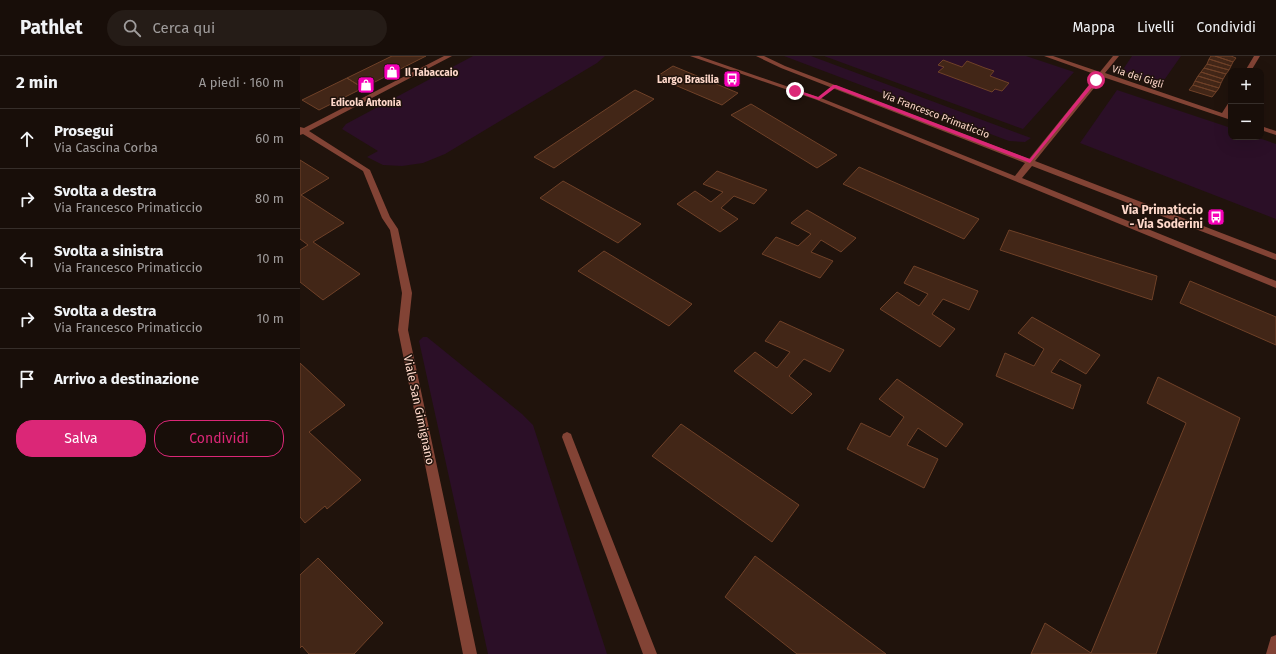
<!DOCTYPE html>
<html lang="it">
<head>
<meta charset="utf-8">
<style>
	:root { --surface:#180e09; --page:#251c17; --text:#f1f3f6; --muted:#9f9c9c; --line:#362e2a; --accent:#db2777 }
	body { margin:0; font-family:"Fira Sans",sans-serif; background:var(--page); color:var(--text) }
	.controls { position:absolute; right:12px; top:12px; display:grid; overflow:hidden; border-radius:8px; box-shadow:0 4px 16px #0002 }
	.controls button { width:36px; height:36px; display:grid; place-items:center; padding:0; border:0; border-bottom:1px solid var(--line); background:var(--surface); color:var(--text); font:20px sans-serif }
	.stop { position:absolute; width:12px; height:12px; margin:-9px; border:3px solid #db2777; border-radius:50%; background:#fff }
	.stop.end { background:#db2777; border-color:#fff; box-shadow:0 1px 4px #0008 }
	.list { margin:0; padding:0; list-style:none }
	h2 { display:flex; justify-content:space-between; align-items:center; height:52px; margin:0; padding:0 16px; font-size:17px }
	h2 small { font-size:13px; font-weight:400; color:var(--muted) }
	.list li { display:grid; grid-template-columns:26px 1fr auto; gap:12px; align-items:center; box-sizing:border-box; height:60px; padding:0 16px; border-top:1px solid var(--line) }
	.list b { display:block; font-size:15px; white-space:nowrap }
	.list p { margin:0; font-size:13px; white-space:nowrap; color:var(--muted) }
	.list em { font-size:13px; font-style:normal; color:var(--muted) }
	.actions { display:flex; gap:8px; padding:12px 16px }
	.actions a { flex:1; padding:9px 0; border:1px solid var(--accent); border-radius:16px; text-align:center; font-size:14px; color:var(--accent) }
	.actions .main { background:var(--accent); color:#fff }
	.icon { flex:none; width:22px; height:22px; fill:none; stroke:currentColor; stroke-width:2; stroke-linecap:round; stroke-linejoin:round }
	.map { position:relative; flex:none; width:976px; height:598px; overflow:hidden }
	header { display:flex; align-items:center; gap:24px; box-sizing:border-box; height:56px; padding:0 20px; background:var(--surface); border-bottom:1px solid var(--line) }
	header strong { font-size:19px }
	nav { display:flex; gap:22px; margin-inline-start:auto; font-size:14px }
	.search { width:280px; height:36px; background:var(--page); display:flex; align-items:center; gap:10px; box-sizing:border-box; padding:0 14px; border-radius:22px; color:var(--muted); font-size:15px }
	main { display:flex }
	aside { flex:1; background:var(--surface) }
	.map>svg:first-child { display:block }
	.green { fill:#2b0f27 }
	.building { fill:#422617; stroke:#6f4128 }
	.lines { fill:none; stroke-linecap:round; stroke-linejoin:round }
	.minor { fill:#824335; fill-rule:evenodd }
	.route { fill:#db2777 }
	.labels { text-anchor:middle; stroke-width:3; stroke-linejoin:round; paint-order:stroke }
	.far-poi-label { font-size:10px; font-weight:bold; fill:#ffd9cb; stroke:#20130c; text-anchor:start }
	.far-street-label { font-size:10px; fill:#ffd9cb; stroke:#20130c }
	.poi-label { font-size:12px; font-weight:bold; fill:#ffd9cb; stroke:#20130c; text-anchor:end }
	.street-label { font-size:12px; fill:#ffd9cb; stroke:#20130c }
</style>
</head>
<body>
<header>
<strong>Pathlet</strong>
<div class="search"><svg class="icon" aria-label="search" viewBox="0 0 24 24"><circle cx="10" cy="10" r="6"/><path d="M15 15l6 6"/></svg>Cerca qui</div>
<nav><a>Mappa</a><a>Livelli</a><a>Condividi</a></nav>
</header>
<main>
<aside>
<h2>2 min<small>A piedi · 160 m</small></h2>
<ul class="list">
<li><svg class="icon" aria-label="ahead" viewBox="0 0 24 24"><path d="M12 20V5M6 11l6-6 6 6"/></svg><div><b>Prosegui</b><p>Via Cascina Corba</p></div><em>60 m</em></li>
<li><svg class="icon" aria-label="right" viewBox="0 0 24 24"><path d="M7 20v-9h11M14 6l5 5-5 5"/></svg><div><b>Svolta a destra</b><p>Via Francesco Primaticcio</p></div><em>80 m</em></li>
<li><svg class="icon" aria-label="left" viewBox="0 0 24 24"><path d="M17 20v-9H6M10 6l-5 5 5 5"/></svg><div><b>Svolta a sinistra</b><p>Via Francesco Primaticcio</p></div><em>10 m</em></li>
<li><svg class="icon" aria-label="right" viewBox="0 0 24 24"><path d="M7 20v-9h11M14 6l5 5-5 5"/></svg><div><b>Svolta a destra</b><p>Via Francesco Primaticcio</p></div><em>10 m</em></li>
<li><svg class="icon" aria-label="arrive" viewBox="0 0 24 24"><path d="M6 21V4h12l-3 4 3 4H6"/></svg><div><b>Arrivo a destinazione</b></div></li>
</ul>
<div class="actions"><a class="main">Salva</a><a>Condividi</a></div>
</aside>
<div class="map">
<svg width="976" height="598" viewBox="0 0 976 598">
	<rect width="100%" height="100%" fill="#20130c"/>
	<!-- green -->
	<path class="green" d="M 173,0 L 305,0 L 297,7 L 145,98 L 123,107 L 102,110 L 83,109 L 67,101 L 78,95 L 42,73 L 46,68 Z
		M 484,0 L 511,0 L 731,82 L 725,86 L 709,85 Z
		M 524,0 L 726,0 L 774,16 L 723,73 Z
		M 832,0 L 881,0 L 860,30 L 822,15 Z
		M 817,34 L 931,72 L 931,81 L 956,81 L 976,88 L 976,163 L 780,87 Z
		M 123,281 L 127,281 L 222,358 L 233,369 L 307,598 L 188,598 L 119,285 Z"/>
	<!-- building -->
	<path class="building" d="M 92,0 L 126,0 L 63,32 L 47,22 Z
		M 911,0 L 915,0 L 933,6 L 931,10 L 909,3 Z
		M 915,0 L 931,0 L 936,2 L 933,6 Z
		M 909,3 L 931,10 L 929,14 L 907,8 Z
		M 643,4 L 662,11 L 667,5 L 685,12 L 694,15 L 690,20 L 709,27 L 702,35 L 695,33 L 692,36 L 638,16 L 644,11 L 638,9 Z
		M 907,8 L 929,14 L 926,18 L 904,12 Z
		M 373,10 L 438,37 L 422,49 L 356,21 Z
		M 904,12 L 926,18 L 923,23 L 901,16 Z
		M 901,16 L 923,23 L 921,27 L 898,20 Z
		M 898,20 L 921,27 L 919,32 L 895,25 Z
		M 47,22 L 63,32 L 19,54 L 2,44 Z
		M 895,25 L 919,32 L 916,36 L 893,29 Z
		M 893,29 L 916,36 L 912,41 L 889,34 Z
		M 335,34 L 354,43 L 254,112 L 234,101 Z
		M 451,48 L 537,99 L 517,112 L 431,59 Z
		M 0,104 L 29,122 L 1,139 L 44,167 L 13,186 L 60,218 L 23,244 L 0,226 L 0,194 L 8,189 L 0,183 Z
		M 559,111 L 679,163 L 664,183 L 543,128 Z
		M 417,115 L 467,134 L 454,148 L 434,140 L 421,152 L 438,163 L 420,176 L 377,148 L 395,135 L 411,146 L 423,136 L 403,128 Z
		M 263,125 L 341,168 L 318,187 L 240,142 Z
		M 507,154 L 556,182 L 541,196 L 521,184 L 511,196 L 533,205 L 520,222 L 462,198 L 476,181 L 498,190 L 511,178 L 491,167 Z
		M 709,174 L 857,220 L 852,244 L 700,194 Z
		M 304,195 L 392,248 L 369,270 L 278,215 Z
		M 614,210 L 678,235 L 669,254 L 643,243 L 632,258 L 655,273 L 640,291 L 580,253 L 597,236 L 619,250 L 628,238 L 604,227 Z
		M 890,225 L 976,261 L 976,289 L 880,247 Z
		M 732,261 L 800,299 L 786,318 L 760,303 L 751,316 L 781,329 L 773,353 L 696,320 L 705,297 L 734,310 L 744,293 L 718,277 Z
		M 480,265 L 544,294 L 530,316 L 504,303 L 489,320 L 512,338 L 492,358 L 434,315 L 455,296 L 477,312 L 490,296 L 465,285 Z
		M 0,307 L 45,349 L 9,376 L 61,424 L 27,453 L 25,450 L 5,467 L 0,461 Z
		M 858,321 L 940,362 L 856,598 L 731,598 L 745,567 L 791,597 L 886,367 L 847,347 Z
		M 597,323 L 663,368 L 646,391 L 618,372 L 607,389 L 638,403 L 624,432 L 547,393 L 561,367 L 590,381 L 604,361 L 579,343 Z
		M 381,368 L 499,449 L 472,486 L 352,400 Z
		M 455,500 L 586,598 L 497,598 L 425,541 Z
		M 18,502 L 83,567 L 54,598 L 9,598 L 2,590 L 0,592 L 0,519 Z"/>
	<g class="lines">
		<!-- minor -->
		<path class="minor" d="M 144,0 L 152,0 L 9,75 L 70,114 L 90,161 L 98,173 L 112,237 L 108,274 L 177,598 L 163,598 L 98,274 L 102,237 L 90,174 L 82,162 L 63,115 L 3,78 L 0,79 L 0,71 L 4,72 Z
			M 390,0 L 399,0 L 521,42 L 715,120 L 725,107 L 481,12 L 456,0 L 464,0 L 485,10 L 729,103 L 797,19 L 744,0 L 753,0 L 800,16 L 813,0 L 819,0 L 805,17 L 922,57 L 929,46 L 931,45 L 931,53 L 928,59 L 931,60 L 931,64 L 803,21 L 735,105 L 976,198 L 976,204 L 732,110 L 722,122 L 976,225 L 976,232 L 517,44 Z
			M 954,0 L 960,0 L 951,15 L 945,15 Z
			M 961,70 L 976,75 L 976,79 L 961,74 Z
			M 267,376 L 271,378 L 272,381 L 357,598 L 343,598 L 262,381 L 263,378 Z
			M 976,579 L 976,598 L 966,598 L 971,581 Z"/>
	</g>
	<!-- route -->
	<path class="route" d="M 794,23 L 798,24 L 730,107 L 535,32 L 519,44 L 493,35 L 497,34 L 518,41 L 533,29 L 536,29 L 730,103 Z"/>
	<!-- icons -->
	<defs>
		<g id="shop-square" transform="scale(0.9)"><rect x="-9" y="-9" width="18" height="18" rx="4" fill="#f600b8" stroke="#20130c"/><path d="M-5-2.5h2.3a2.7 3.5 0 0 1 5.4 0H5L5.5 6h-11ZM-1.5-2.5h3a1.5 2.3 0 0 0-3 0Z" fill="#fff"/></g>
		<g id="bus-square" transform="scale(0.9)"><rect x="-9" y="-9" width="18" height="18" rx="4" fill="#f600b8" stroke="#20130c"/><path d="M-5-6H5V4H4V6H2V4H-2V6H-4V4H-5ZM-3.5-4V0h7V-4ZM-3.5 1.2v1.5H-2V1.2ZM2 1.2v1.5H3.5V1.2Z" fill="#fff"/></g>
	</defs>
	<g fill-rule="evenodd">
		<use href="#shop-square" x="92" y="16"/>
		<use href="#bus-square" x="432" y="23"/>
		<use href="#shop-square" x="66" y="29"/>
		<use href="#bus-square" x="916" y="161"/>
	</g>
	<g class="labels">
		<!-- far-poi labels -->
		<g class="far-poi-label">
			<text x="105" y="20">Il Tabaccaio</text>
			<text x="419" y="27" text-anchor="end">Largo Brasilia</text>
			<text x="66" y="50" text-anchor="middle">Edicola Antonia</text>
		</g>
		<!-- far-street labels -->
		<g class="far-street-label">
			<text transform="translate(838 20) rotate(18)" y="4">Via dei Gigli</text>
			<text transform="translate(636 58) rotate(21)" y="4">Via Francesco Primaticcio</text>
		</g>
		<!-- poi labels -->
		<g class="poi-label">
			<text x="903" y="158">Via Primaticcio<tspan x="903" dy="14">- Via Soderini</tspan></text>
		</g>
		<!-- street labels -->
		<g class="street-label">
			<text transform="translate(119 354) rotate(78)" y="4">Viale San Gimignano</text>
		</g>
	</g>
</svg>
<div class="controls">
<button>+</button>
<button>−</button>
</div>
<div class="stop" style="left:796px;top:24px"></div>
<div class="stop end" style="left:495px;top:35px"></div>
</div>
</main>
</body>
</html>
